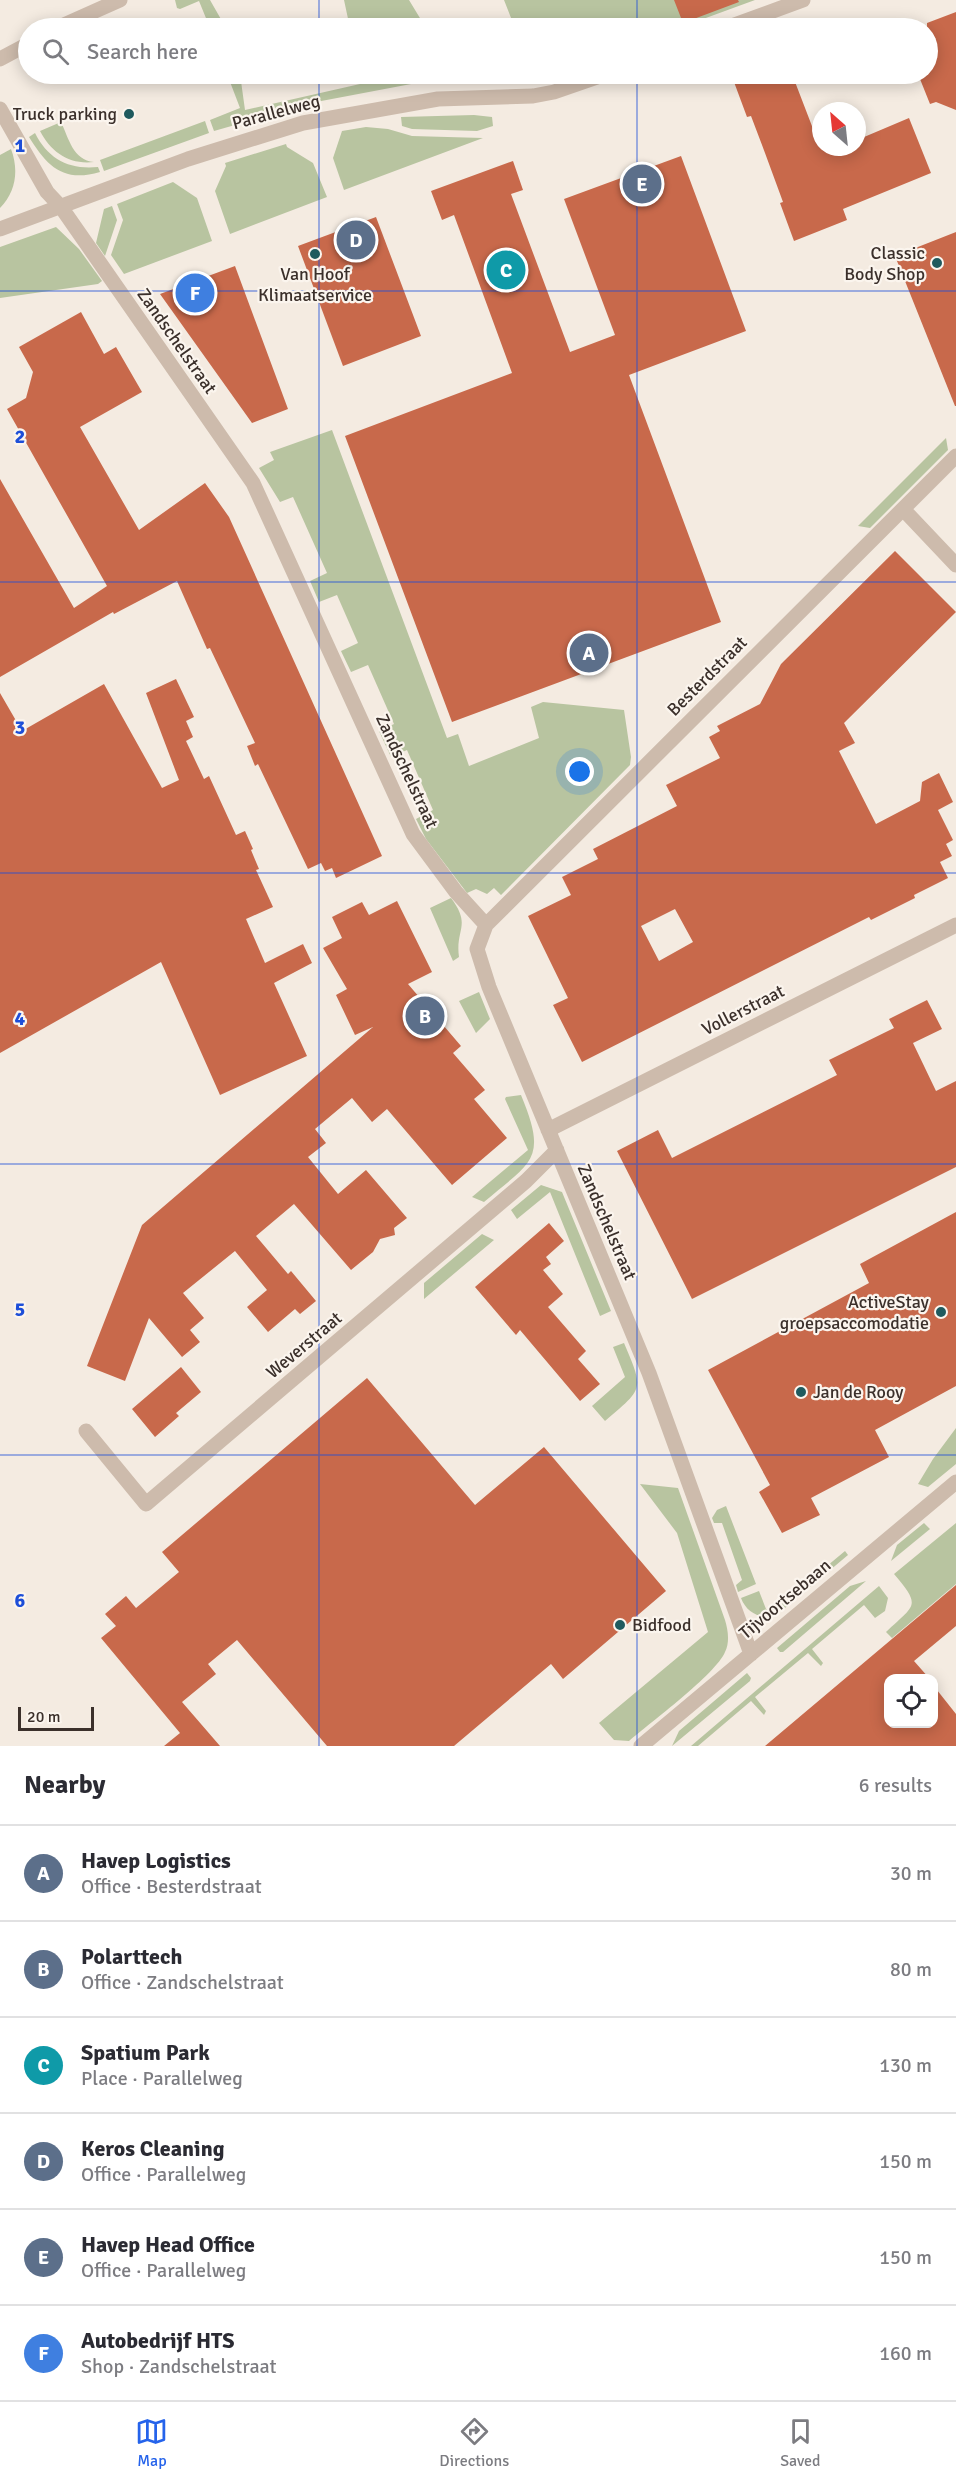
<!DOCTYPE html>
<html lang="en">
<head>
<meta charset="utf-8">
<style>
	:root { --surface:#fff; --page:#f2f2f3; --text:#2b2b33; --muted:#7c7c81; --line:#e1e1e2; --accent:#2563eb }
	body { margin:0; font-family:Signika,sans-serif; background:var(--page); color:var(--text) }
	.controls { position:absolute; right:18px; bottom:18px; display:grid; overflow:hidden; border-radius:12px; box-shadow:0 3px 15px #0003 }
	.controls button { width:54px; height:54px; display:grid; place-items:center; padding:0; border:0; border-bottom:2px solid var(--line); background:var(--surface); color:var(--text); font:30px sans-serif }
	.compass { position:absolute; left:812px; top:102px; width:54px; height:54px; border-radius:50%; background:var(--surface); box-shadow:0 3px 15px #0003; rotate:333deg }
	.scale { position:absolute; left:18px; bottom:15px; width:76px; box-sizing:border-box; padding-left:6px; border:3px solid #3b302b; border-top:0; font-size:16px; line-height:21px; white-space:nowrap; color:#3b302b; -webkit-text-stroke:4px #fbf5ee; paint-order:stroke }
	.you { position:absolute; left:580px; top:772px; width:21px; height:21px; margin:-15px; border:4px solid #fff; border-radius:50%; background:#1a73e8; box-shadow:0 0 0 9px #1a73e833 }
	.badge { display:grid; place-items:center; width:39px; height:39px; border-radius:50%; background:var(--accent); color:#fff; font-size:20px; font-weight:700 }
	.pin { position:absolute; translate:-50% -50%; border:3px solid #fff; box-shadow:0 2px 6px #0006 }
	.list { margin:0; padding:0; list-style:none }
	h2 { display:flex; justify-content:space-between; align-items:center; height:78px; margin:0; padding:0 24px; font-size:26px }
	h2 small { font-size:20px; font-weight:400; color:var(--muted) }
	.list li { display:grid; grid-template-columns:39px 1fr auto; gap:18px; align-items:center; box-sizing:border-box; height:96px; padding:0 24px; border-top:2px solid var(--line) }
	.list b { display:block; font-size:22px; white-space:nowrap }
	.list p { margin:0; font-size:20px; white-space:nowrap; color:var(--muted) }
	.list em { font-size:20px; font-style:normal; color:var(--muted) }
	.icon { flex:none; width:33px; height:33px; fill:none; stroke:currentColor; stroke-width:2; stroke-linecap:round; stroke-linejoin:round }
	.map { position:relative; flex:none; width:956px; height:1746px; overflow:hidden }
	.search { position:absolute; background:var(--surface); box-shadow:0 3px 15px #0003; left:18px; right:18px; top:18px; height:66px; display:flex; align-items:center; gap:15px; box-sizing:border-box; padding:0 21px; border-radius:33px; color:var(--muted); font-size:22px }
	.sheet { height:654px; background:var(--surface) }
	nav { display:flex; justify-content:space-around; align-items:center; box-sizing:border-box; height:84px; border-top:2px solid var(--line); background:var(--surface); font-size:16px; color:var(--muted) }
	nav a { display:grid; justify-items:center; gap:3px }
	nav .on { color:var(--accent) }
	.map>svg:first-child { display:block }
	.green { fill:#b8c4a0 }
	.building { fill:#c8694b; fill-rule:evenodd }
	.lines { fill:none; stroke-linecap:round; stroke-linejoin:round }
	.minor { stroke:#cdbbac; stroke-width:15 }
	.grid { fill:none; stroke:#1d4ed8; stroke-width:1.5; stroke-opacity:0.55 }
	.poi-dot { fill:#1f5a5e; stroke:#fbf5ee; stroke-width:2 }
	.labels { text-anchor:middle; stroke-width:4.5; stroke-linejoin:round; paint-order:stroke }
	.street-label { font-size:18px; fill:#3b302b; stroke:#fbf5ee }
	.poi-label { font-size:18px; fill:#3b302b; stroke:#fbf5ee; text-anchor:end }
	.grid-label { font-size:20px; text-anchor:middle; font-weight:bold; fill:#1d4ed8; stroke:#fbf5ee; stroke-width:4.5; stroke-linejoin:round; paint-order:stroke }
</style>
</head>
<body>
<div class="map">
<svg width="956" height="1746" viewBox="0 0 956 1746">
	<rect width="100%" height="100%" fill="#f4ebe1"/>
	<!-- green -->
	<path class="green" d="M 175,0 L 210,0 L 226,28 L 210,28 L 199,1 L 180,9 L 177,8 Z
		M 344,0 L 409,0 L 426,28 L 350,28 Z
		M 504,0 L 755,0 L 684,26 L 682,23 L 670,28 L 515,28 Z
		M 227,74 L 240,74 L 245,110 L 360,84 L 359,74 L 464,74 L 316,102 L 214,131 L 210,120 L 240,108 Z
		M 474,115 L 492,117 L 493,126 L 477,131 L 412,129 L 402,126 L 401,117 Z
		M 205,121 L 209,133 L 104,171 L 100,160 Z
		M 61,122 C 69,139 73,160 94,162 C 69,165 51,152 40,131 Z
		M 366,127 L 388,129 L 412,136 L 483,138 L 344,190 L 333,158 L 342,131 Z
		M 35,133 C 48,159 69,170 98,167 L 100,172 C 63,183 47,166 29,137 Z
		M 286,144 L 287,147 L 313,163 L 327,197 L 230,234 L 215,191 L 226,166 L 225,163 Z
		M 11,149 C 19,170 16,192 0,208 L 0,155 Z
		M 173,182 L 197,198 L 212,241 L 124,274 L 111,255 L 123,220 L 117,204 Z
		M 112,206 L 117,220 L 105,256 L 96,243 L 104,209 Z
		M 56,227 L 79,249 L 102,281 L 98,284 L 0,298 L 0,247 Z
		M 332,430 L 447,738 L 458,734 L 469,766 L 539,738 L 531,707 L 543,702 L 624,710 L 631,757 L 630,765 L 501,895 L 494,888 L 487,894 L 476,889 L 467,893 L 426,839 L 416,819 L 433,810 L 407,750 L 391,757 L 379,731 L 394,724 L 368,665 L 351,672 L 341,651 L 358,643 L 337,595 L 319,602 L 310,581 L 327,573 L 293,497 L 280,502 L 259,468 L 274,460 L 270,452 Z
		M 946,438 L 948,450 L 870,528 L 858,526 Z
		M 451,898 C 472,926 455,929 459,957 L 453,961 L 430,908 Z
		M 479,992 L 490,1019 L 476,1033 L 459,1001 Z
		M 521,1095 C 548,1160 532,1161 484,1202 L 472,1197 L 528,1150 L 505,1099 L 506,1097 Z
		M 541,1185 L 562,1192 L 611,1311 L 600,1316 L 550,1192 L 517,1219 L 511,1210 Z
		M 482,1234 L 494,1240 L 424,1299 L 424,1283 Z
		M 624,1343 C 644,1390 644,1388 605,1421 L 592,1406 L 625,1377 L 613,1347 Z
		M 956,1428 L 956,1464 L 928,1487 L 918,1484 L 933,1459 Z
		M 640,1484 L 678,1488 L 725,1620 C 728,1630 730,1642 725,1652 C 716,1674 650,1723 629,1741 L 614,1740 L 599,1723 L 708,1632 L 677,1533 Z
		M 726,1506 L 756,1584 L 738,1592 L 736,1585 L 742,1580 L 722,1523 L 714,1523 L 712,1518 L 717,1510 Z
		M 924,1523 L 930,1529 L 891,1561 L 897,1545 Z
		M 956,1523 L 956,1584 L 892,1638 L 886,1632 C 915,1604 922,1607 894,1574 Z
		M 845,1551 L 848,1555 L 779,1613 C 763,1621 747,1614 741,1598 L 759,1591 L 766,1609 L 773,1611 Z
		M 866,1581 L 783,1652 L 780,1652 L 777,1648 L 850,1586 Z
		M 879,1586 L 888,1598 L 885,1611 L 875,1618 L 864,1605 L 812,1649 L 823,1663 L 821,1666 L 808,1653 L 755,1697 L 766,1711 L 764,1715 L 751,1701 L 698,1746 L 691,1746 Z
		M 747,1673 L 751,1678 L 750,1681 L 672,1746 L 679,1731 Z"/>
	<!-- building -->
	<path class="building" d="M 674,0 L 738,0 L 739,2 L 683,23 Z
		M 956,12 L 956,110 L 936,102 L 930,104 L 918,74 L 927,74 L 927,23 Z
		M 756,74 L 792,74 L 820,147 L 857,147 L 857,140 L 909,118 L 931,173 L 843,209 L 847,220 L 794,241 L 780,203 L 783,202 L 765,153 L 751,116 L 747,117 L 734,82 Z
		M 681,156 L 746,331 L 629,375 L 721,622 L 452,722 L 345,436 L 512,373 L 454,215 L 442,220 L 431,191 L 513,161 L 523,190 L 511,194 L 570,352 L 615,335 L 564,199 Z
		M 376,217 L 421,336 L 343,366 L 298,246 Z
		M 956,232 L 956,406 L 955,406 L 895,256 Z
		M 235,266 L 288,409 L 252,423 L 160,294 Z
		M 81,312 L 104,354 L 116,347 L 142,392 L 80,427 L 139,530 L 205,483 L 229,517 L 382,856 L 336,878 L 332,868 L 325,871 L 321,863 L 308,869 L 258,764 L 255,766 L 247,746 L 255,743 L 210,648 L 207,649 L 177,581 L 114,614 L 113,612 L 0,677 L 0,479 L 74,608 L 107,586 L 7,409 L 26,398 L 33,372 L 19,347 Z
		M 895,551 L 956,612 L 844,723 L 855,743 L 839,751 L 876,824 L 920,801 L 922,782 L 939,773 L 953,802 L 938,810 L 953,840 L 946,844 L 952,856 L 940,862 L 948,878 L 914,895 L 915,898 L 871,920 L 869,917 L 582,1062 L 553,1005 L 568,998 L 528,916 L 571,895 L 562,877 L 598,859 L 593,849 L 677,806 L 666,785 L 720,758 L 709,737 L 720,731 L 717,726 L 760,704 L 781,664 ZM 675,909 L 693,942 L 659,961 L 641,926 Z
		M 176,679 L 194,717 L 186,721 L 193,737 L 186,741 L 204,779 L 209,776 L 236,835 L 245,831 L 253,849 L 251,850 L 259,869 L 256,870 L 273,907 L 246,919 L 265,963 L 303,944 L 312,963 L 274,983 L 307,1056 L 220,1095 L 161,962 L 0,1053 L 0,693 L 22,731 L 104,684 L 162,788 L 179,780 L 146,693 Z
		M 397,901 L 432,972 L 408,984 L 461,1046 L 453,1053 L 485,1090 L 474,1099 L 507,1138 L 452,1185 L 387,1109 L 372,1122 L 352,1098 L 315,1129 L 326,1143 L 308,1157 L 338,1194 L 366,1170 L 407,1218 L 394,1228 L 395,1235 L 380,1239 L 373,1252 L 351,1270 L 294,1204 L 256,1236 L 288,1274 L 291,1271 L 316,1301 L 300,1314 L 295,1309 L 268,1332 L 247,1307 L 267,1290 L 235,1251 L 183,1293 L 204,1318 L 190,1330 L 200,1342 L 182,1357 L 149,1318 L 125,1381 L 87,1366 L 142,1225 L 373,1027 L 355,1035 L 336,995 L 347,989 L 323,948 L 342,938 L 332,917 L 362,902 L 369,915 Z
		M 927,1000 L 942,1029 L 913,1043 L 936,1091 L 956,1081 L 956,1167 L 692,1299 L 617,1151 L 658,1130 L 672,1158 L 837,1075 L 829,1060 L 894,1028 L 889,1019 Z
		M 956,1212 L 956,1386 L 875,1430 L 889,1457 L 811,1498 L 820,1515 L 782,1533 L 759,1492 L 770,1485 L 708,1370 L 869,1283 L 860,1264 Z
		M 549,1223 L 564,1241 L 546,1257 L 551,1264 L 543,1270 L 563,1294 L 548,1307 L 586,1351 L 578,1359 L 600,1384 L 580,1401 L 520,1330 L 516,1335 L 475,1287 Z
		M 181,1367 L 201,1392 L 176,1413 L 179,1416 L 155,1437 L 132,1409 Z
		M 367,1378 L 475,1505 L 544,1447 L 666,1591 L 563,1679 L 551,1664 L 454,1746 L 327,1746 L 237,1640 L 208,1664 L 216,1674 L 182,1702 L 220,1746 L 164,1746 L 180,1733 L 101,1638 L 116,1626 L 105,1614 L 126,1596 L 136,1608 L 179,1572 L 162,1552 Z
		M 956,1585 L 956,1626 L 914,1661 L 929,1678 L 888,1678 L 888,1724 L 933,1724 L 933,1685 L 956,1714 L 956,1746 L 765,1746 Z"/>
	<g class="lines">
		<!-- minor -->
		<path class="minor" d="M 57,28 L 120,0
			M 726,28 L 803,0
			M 0,59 L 28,44
			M 0,109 L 47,192 L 61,207 L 253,483 L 413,834 L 456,892 L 486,925 L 477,949 L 489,987 L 649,1373 L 751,1654
			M 0,229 L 188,159 L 303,123 L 438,99 L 533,96 L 554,92 L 606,74
			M 903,509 L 956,565
			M 486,925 L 956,456
			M 548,1130 L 956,925
			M 86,1431 L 146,1504 L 526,1181 L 557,1150
			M 641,1746 L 956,1482"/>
	</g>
	<!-- grid -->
	<path class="grid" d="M 319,0 L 319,28M 637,0 L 637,28M 319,74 L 319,1746M 637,74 L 637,1746M 0,291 L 956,291M 0,582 L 956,582M 0,873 L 956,873M 0,1164 L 956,1164M 0,1455 L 956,1455"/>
	<!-- markers -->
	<g class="poi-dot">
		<circle cx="129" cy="114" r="6"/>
		<circle cx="315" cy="254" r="6"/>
		<circle cx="937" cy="263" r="6"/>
		<circle cx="941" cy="1312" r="6"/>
		<circle cx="801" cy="1392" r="6"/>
		<circle cx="620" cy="1625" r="6"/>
	</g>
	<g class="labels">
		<!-- street labels -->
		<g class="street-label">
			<text transform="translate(276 112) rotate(-15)" y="6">Parallelweg</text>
			<text transform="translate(177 341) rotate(55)" y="6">Zandschelstraat</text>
			<text transform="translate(707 676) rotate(-45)" y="6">Besterdstraat</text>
			<text transform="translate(407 771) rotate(65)" y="6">Zandschelstraat</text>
			<text transform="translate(743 1010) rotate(-27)" y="6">Vollerstraat</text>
			<text transform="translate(607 1222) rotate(67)" y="6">Zandschelstraat</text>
			<text transform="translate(304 1345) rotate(-40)" y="6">Weverstraat</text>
			<text transform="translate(785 1599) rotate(-40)" y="6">Tijvoortsebaan</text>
		</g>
		<!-- poi labels -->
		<g class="poi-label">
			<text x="117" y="120">Truck parking</text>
			<text x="925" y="259">Classic<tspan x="925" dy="21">Body Shop</tspan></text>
			<text x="315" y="280" text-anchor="middle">Van Hoof<tspan x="315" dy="21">Klimaatservice</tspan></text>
			<text x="929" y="1308">ActiveStay<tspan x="929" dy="21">groepsaccomodatie</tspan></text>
			<text x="813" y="1398" text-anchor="start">Jan de Rooy</text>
			<text x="632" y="1631" text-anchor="start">Bidfood</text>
		</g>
	</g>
	<g class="grid-label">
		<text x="20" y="152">1</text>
		<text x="20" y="443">2</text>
		<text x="20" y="734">3</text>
		<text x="20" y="1025">4</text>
		<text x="20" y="1316">5</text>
		<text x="20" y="1607">6</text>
	</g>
</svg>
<div class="controls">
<button><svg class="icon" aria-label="locate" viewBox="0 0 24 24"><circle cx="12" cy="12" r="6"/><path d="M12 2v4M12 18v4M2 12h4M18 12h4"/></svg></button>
</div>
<svg class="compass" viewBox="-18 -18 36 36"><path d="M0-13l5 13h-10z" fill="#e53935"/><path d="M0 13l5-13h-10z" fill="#7c7c81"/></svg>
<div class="scale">20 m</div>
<div class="you"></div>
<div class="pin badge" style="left:589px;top:653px;background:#5c6f8a">A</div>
<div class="pin badge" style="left:425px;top:1016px;background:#5c6f8a">B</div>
<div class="pin badge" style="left:506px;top:270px;background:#0f9aa8">C</div>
<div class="pin badge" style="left:356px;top:240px;background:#5c6f8a">D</div>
<div class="pin badge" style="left:642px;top:184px;background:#5c6f8a">E</div>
<div class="pin badge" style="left:195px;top:293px;background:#3f7fe0">F</div>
<div class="search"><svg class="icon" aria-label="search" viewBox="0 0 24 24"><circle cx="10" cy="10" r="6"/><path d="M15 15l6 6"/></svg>Search here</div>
</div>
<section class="sheet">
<h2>Nearby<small>6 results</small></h2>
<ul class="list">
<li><span class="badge" style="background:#5c6f8a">A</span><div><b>Havep Logistics</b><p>Office · Besterdstraat</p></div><em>30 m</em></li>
<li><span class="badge" style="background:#5c6f8a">B</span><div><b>Polarttech</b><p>Office · Zandschelstraat</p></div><em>80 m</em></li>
<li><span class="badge" style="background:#0f9aa8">C</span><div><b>Spatium Park</b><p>Place · Parallelweg</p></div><em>130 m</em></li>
<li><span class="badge" style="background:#5c6f8a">D</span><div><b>Keros Cleaning</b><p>Office · Parallelweg</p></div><em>150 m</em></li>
<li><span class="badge" style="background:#5c6f8a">E</span><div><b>Havep Head Office</b><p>Office · Parallelweg</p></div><em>150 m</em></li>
<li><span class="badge" style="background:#3f7fe0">F</span><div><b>Autobedrijf HTS</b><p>Shop · Zandschelstraat</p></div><em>160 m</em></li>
</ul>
</section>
<nav>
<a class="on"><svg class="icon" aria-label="map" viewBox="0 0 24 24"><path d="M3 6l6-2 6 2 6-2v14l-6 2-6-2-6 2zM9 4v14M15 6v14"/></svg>Map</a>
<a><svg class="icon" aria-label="directions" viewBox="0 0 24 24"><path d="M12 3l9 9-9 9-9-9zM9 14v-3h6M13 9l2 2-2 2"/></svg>Directions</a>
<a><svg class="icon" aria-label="saved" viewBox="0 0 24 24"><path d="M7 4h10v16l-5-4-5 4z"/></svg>Saved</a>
</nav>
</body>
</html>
